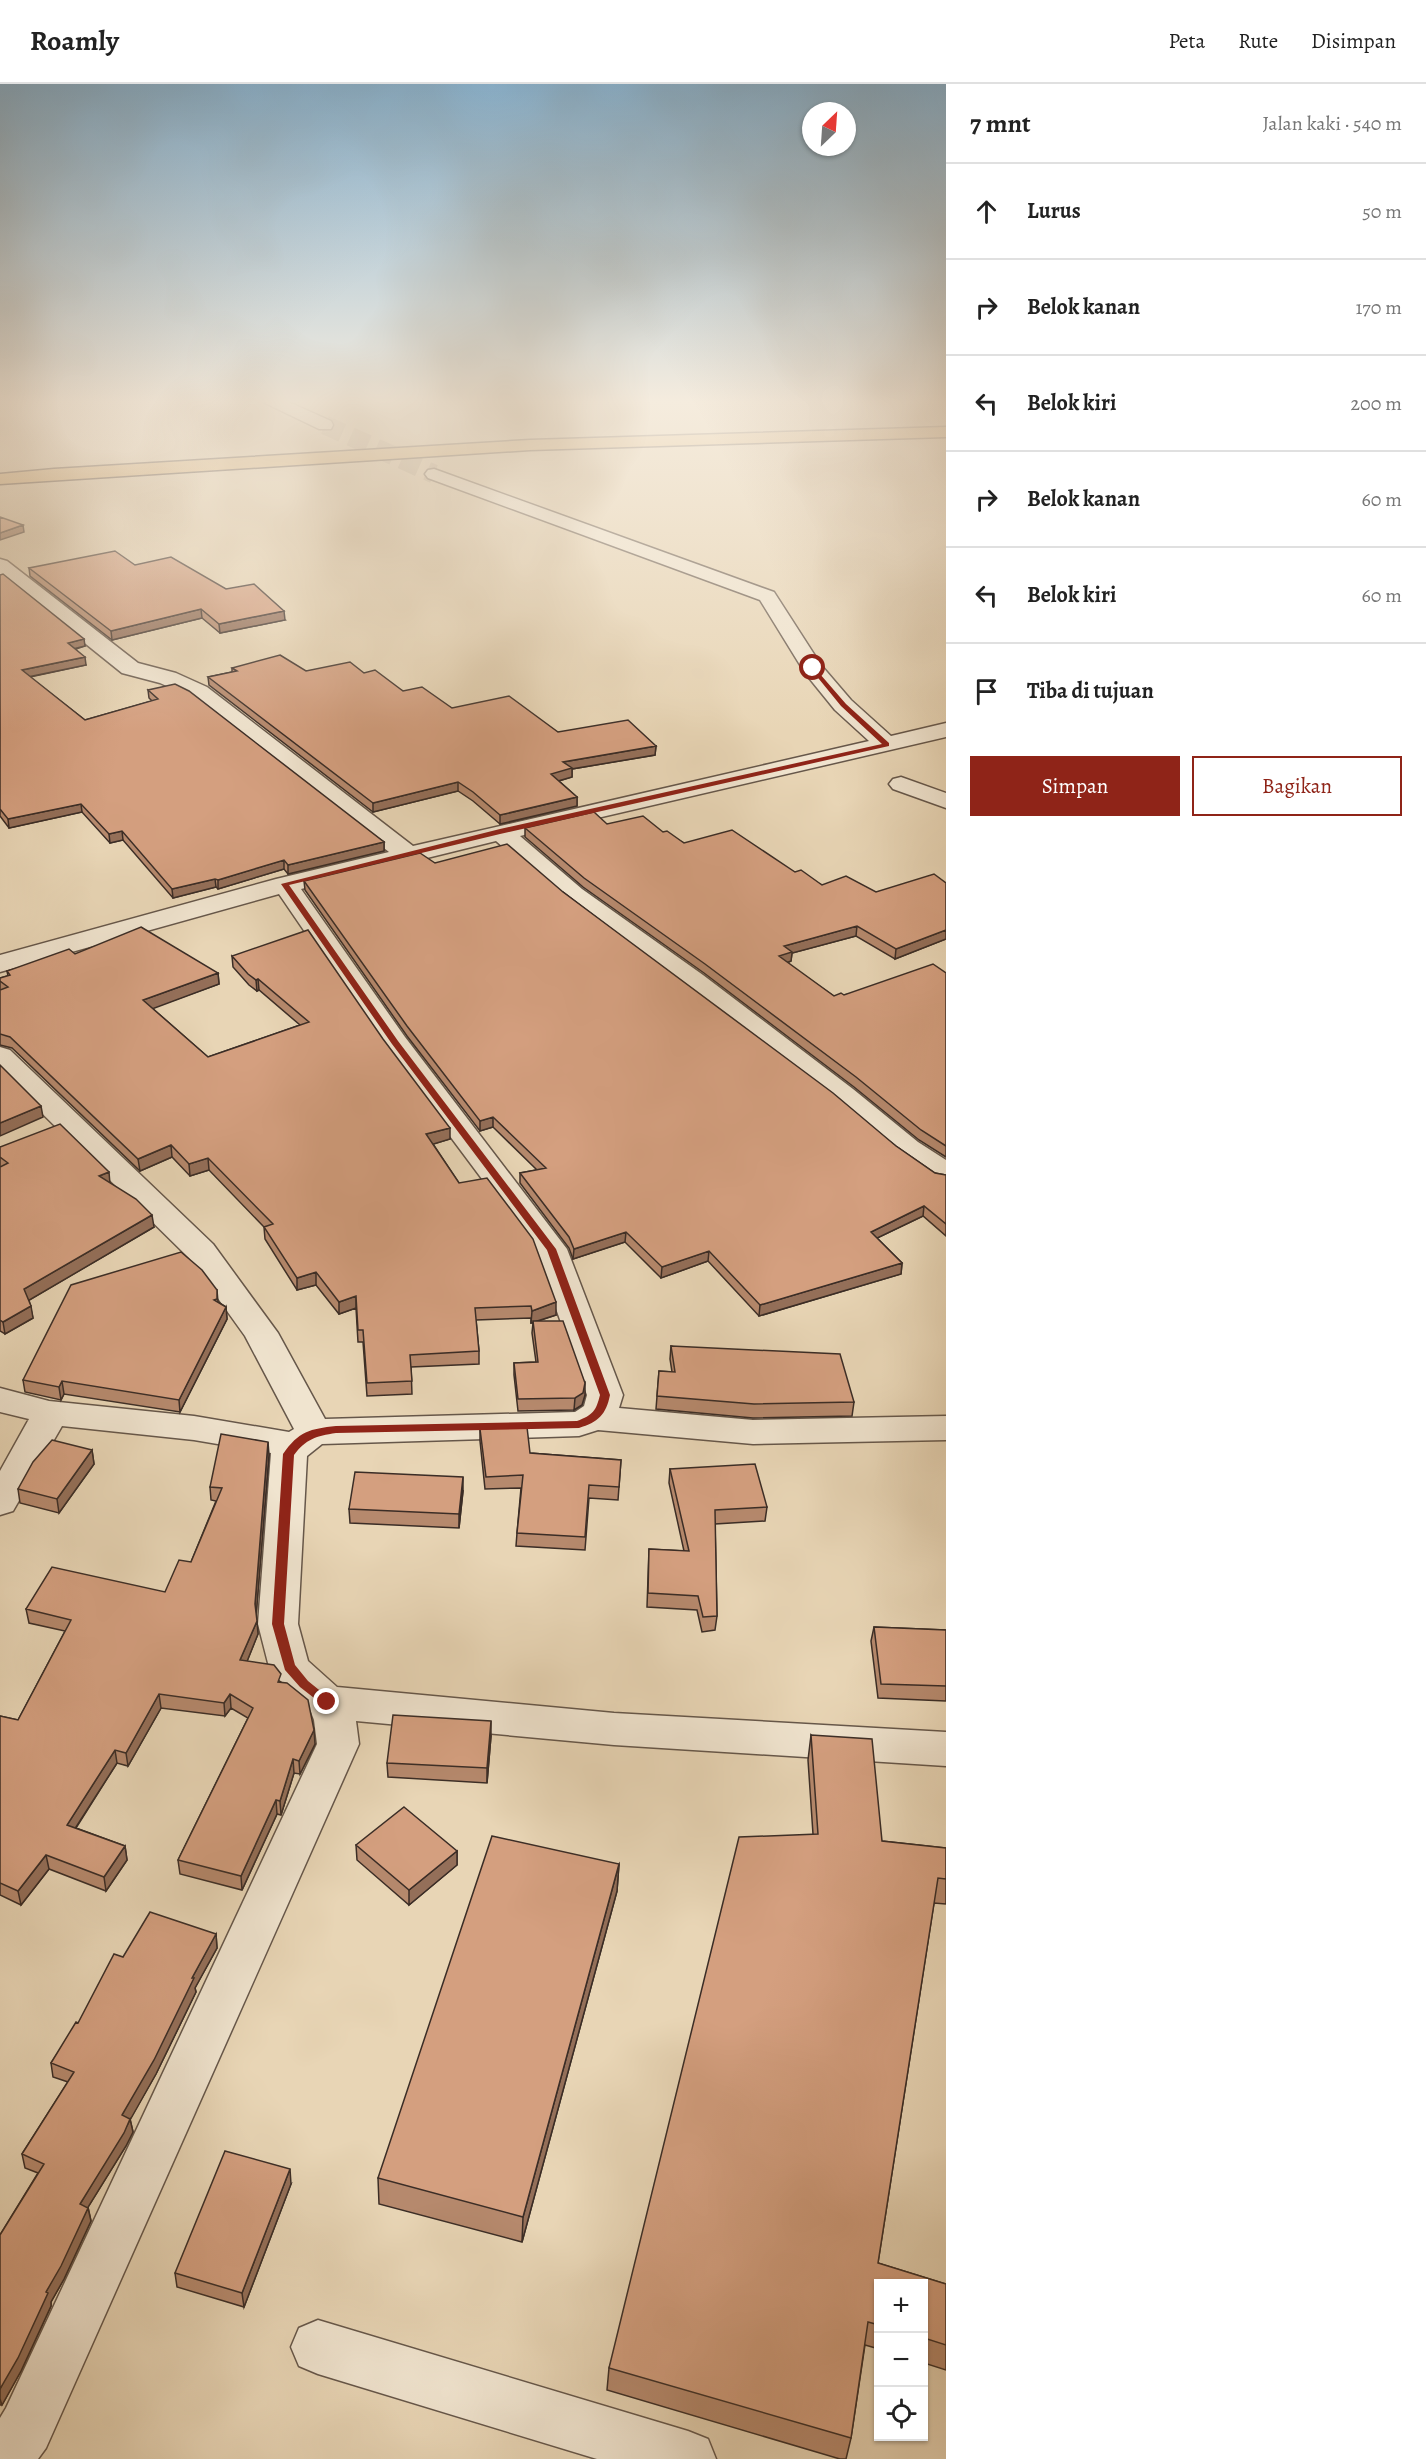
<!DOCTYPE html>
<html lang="id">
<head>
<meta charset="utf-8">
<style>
	:root { --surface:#fff; --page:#f2f2f2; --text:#222; --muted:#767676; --line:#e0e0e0; --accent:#8f2418 }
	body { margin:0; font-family:Alegreya,serif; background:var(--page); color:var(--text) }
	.controls { position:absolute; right:18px; bottom:18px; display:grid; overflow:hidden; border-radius:0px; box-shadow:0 2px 4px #0004 }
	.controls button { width:54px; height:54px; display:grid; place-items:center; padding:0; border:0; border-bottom:2px solid var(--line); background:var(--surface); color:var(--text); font:30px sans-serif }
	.compass { position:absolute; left:802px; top:18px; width:54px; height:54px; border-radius:50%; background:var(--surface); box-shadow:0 2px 4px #0004; rotate:25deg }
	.stop { position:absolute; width:18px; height:18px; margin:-14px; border:4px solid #8f2418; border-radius:50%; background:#fff }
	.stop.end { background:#8f2418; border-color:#fff; box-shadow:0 2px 6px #0008 }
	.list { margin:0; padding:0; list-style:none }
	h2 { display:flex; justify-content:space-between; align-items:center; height:78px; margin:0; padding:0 24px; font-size:26px }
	h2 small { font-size:20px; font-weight:400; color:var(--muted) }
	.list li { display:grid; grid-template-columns:39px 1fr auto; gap:18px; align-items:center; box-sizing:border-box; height:96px; padding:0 24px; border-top:2px solid var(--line) }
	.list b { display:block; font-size:22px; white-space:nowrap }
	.list em { font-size:20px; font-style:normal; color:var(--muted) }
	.actions { display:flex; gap:12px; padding:18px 24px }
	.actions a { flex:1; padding:14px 0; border:2px solid var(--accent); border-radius:0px; text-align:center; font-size:21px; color:var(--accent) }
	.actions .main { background:var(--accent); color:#fff }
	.icon { flex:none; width:33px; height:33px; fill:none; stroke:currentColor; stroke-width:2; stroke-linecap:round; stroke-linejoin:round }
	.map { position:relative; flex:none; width:946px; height:2375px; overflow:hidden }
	header { display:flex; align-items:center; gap:36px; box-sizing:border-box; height:84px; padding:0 30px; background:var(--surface); border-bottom:2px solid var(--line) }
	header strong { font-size:28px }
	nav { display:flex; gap:33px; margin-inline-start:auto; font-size:21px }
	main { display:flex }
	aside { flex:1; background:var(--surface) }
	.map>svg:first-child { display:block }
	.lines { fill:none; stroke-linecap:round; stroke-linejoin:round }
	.minor-tunnel { stroke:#c5b398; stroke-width:19; stroke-dasharray:19 9; stroke-linecap:butt }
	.minor-casing { stroke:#66574a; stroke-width:3 }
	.highway-casing { stroke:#3b2d26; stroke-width:3 }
	.minor { fill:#f0e4cf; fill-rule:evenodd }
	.highway { fill:#e4ba7a; fill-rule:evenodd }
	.wall { fill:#b6896d; stroke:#3b2d26; stroke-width:1.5 }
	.shaded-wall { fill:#946f59; stroke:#3b2d26; stroke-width:1.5 }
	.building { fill:#d49f7f; stroke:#3b2d26; stroke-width:1.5 }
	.route { fill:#8f2418 }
</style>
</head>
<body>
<header>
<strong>Roamly</strong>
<nav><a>Peta</a><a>Rute</a><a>Disimpan</a></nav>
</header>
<main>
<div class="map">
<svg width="946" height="2375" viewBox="0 0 946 2375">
	<rect width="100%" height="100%" fill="#e8d5b5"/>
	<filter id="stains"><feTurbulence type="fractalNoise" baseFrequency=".00333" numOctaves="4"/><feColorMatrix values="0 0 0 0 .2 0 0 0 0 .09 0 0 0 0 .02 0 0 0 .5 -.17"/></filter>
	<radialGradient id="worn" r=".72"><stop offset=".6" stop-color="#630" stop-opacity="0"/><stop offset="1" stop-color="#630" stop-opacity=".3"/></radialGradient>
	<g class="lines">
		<!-- minor-tunnel -->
		<path class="minor-tunnel" d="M 325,341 L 434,390"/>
		<!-- minor casing -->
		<g class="minor-casing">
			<path id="minor" d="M 263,316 L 284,316 L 331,337 L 333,341 L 331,345 L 319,345 L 265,319 Z
				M 434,385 L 774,508 L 821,581 L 851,616 L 891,652 L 946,639 L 946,653 L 520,752 L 582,805 L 703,891 L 853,1005 L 918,1058 L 946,1076 L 946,1099 L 935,1097 L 896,1070 L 833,1017 L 683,903 L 564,815 L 496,757 L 301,805 L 405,953 L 567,1165 L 623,1311 L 619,1324 L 753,1336 L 946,1332 L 946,1356 L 753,1360 L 598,1346 L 579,1352 L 322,1360 L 307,1372 L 298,1540 L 308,1577 L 337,1603 L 614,1629 L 946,1648 L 946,1682 L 614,1661 L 356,1637 L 359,1660 L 46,2364 L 38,2375 L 0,2375 L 0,2334 L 6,2324 L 317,1660 L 314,1636 L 311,1628 L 290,1611 L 269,1583 L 258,1540 L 271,1369 L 194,1356 L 62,1342 L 13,1427 L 0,1431 L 0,1387 L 29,1335 L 0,1328 L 0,1304 L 49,1317 L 194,1332 L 289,1348 L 294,1345 L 245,1252 L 189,1174 L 0,988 L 0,963 L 10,966 L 213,1160 L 278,1249 L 325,1335 L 575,1328 L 584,1322 L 587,1311 L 535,1166 L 385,965 L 279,810 L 0,888 L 0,871 L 276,795 L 389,768 L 191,613 L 160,599 L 122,589 L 0,491 L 0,475 L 7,477 L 138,579 L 176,589 L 207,603 L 413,762 L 869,657 L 835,626 L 805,589 L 760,516 L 428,394 L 425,390 L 428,386 Z
				M 901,693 L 946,709 L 946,724 L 893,705 L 889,700 L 893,695 Z
				M 318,2236 L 688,2347 L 708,2355 L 716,2375 L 597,2375 L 318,2290 L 299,2282 L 291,2263 L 299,2244 Z"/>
		</g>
		<!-- highway casing -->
		<g class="highway-casing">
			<path id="highway" d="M 946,343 L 946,353 L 530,366 L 0,400 L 0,390 L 54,385 L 530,356 Z"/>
		</g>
		<!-- minor -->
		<use href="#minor" class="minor"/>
		<!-- highway -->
		<use href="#highway" class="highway"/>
	</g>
	<!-- wall -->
	<path class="wall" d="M 135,481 L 226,505 L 285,536 L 220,549 L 202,534 L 112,556 L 30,492 L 29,484 Z
		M 0,491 L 85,562 L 76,565 L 86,581 L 30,593 L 85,636 L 152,617 L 149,614 L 148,606 L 384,758 L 384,767 L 288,790 L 284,785 L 218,805 L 216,803 L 173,814 L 123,756 L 110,759 L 82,728 L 9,744 L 0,732 Z
		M 232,584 L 364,589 L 403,607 L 452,624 L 558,648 L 656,662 L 655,671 L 572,685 L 572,693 L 559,697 L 577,713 L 577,722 L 500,740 L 473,717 L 458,707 L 373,728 L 209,601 L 208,593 L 232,588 Z
		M 607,740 L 663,748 L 684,759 L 795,788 L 822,801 L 876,808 L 946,799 L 946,855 L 895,875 L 856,852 L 792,869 L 791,877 L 787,879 L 834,912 L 844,911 L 946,889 L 946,1073 L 919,1056 L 854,1003 L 704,889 L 583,803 L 525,753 L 525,744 Z
		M 435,779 L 563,808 L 896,1062 L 935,1089 L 946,1091 L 946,1152 L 923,1132 L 877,1154 L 902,1179 L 901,1190 L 759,1232 L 708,1177 L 661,1194 L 625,1158 L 573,1175 L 569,1164 L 520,1099 L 520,1089 L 537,1086 L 493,1043 L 480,1047 L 407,952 L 305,806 L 304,797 Z
		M 75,870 L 218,889 L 219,900 L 152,924 L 208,973 L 300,941 L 259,906 L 257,907 L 249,901 L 233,883 L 232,872 L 450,1055 L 433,1060 L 459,1099 L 556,1231 L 538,1237 L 585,1311 L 582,1321 L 574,1326 L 518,1327 L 514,1291 L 514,1279 L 536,1278 L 532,1249 L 533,1239 L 531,1239 L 531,1234 L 476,1236 L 479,1267 L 479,1280 L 411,1283 L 412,1310 L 367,1312 L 363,1258 L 358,1258 L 356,1224 L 339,1230 L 316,1201 L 297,1206 L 265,1155 L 264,1143 L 209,1086 L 190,1092 L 172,1073 L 140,1087 L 12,964 L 0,961 L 0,894 L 8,892 L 7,887 Z
		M 0,1063 L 110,1099 L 154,1143 L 29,1216 L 33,1234 L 5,1250 L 0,1247 Z
		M 217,1206 L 218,1218 L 226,1223 L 227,1235 L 180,1328 L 64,1310 L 61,1316 L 25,1308 L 23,1296 Z
		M 671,1262 L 854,1318 L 852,1332 L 753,1334 L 656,1325 L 659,1287 L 672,1288 L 670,1275 Z
		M 480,1345 L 530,1369 L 621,1376 L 618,1416 L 589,1414 L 585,1466 L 516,1462 L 517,1449 L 521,1404 L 485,1405 L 480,1357 Z
		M 92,1366 L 94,1380 L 59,1429 L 20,1419 L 18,1405 Z
		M 269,1371 L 256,1530 L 258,1550 L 247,1577 L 281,1598 L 315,1660 L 300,1690 L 294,1689 L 281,1731 L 277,1730 L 242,1806 L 180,1790 L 178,1776 L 248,1634 L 231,1624 L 225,1632 L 161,1624 L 128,1682 L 117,1679 L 76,1744 L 125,1762 L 127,1776 L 106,1807 L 49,1785 L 21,1821 L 0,1811 L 0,1632 L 18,1636 L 65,1547 L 29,1539 L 26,1525 L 165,1508 L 191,1478 L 216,1417 L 211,1416 L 210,1403 Z
		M 670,1385 L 767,1423 L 765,1437 L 715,1440 L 717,1532 L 715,1546 L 702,1548 L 697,1526 L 647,1523 L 649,1465 L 684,1467 L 669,1399 Z
		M 463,1407 L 459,1444 L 350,1439 L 349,1425 Z
		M 874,1543 L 946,1546 L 946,1617 L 878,1614 L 871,1557 Z
		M 811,1651 L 882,1757 L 946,1764 L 946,1820 L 934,1819 L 878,2179 L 946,2200 L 946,2286 L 924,2279 L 924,2199 L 879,2199 L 879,2265 L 865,2261 L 851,2354 L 846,2375 L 840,2375 L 607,2306 L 609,2284 L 813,1750 L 808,1676 Z
		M 491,1652 L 487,1699 L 388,1693 L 387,1679 Z
		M 356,1761 L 457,1767 L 457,1781 L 409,1821 L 357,1776 Z
		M 619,1780 L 617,1807 L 522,2158 L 379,2120 L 378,2094 Z
		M 216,1850 L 217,1864 L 195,1904 L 196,1908 L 156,1990 L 130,2035 L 133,2048 L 126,2062 L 88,2123 L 91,2137 L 64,2195 L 51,2218 L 51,2222 L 21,2287 L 2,2321 L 0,2321 L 0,2151 L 38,2089 L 25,2084 L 22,2070 L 68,1998 L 53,1993 L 51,1979 L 78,1939 Z
		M 291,2100 L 244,2223 L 177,2203 L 175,2189 Z"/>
	<!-- shaded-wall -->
	<path class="shaded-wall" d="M 23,441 L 24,448 L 0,456 L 0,449 Z
		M 201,525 L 202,534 L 112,556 L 111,547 Z
		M 284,527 L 285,536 L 220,549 L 219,540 Z
		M 84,555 L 85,562 L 69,566 L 68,559 Z
		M 85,573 L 86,581 L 23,594 L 22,586 Z
		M 656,662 L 655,671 L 572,685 L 572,693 L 551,699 L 551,690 L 563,678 Z
		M 458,698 L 458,707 L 373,728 L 373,719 Z
		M 577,713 L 577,722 L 500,740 L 500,731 Z
		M 81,720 L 82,728 L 9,744 L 8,735 Z
		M 122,747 L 123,756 L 110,759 L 109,750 Z
		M 384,758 L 384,767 L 288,790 L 288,781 Z
		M 284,776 L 284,785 L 218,805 L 218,796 Z
		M 215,795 L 216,803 L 173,814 L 172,805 Z
		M 857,842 L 856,852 L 792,869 L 791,877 L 778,882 L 779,872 L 784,862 Z
		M 946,846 L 946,855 L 895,875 L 896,865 Z
		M 218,889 L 219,900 L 144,928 L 143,916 Z
		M 258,895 L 259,906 L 257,907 L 256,896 Z
		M 41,1022 L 43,1033 L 0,1052 L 0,1039 Z
		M 493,1033 L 493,1043 L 480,1047 L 480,1037 Z
		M 450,1044 L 450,1055 L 427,1062 L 426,1050 Z
		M 171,1061 L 172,1073 L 140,1087 L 138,1075 Z
		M 208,1074 L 209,1086 L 190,1092 L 189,1080 Z
		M 109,1088 L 110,1100 L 99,1092 Z
		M 924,1122 L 923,1132 L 869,1158 L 871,1148 Z
		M 152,1131 L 154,1143 L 26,1218 L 24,1205 Z
		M 626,1148 L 625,1158 L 573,1175 L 574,1165 Z
		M 709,1167 L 708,1177 L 661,1194 L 662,1183 Z
		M 902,1179 L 901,1190 L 759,1232 L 760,1221 Z
		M 316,1188 L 316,1201 L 297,1206 L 297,1194 Z
		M 356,1212 L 356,1224 L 339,1230 L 339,1218 Z
		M 556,1218 L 556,1231 L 531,1239 L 532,1227 Z
		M 31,1222 L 33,1234 L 5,1250 L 3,1238 Z
		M 226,1223 L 227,1235 L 180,1328 L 179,1316 Z
		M 62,1297 L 64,1310 L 61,1316 L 59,1303 Z
		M 585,1299 L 585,1311 L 582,1321 L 574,1326 L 575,1314 Z
		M 268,1358 L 269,1371 L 256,1533 L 255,1520 Z
		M 92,1366 L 94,1380 L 59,1429 L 57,1415 Z
		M 463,1393 L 463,1407 L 459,1444 L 459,1430 Z
		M 257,1537 L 258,1550 L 242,1590 L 240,1576 Z
		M 159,1610 L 161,1624 L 128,1682 L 126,1669 Z
		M 230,1610 L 231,1624 L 225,1632 L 224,1619 Z
		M 491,1637 L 491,1652 L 487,1699 L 487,1684 Z
		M 314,1646 L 315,1660 L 300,1690 L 299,1677 Z
		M 115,1666 L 117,1679 L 69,1754 L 67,1741 Z
		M 293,1675 L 294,1689 L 281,1731 L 280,1717 Z
		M 276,1716 L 277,1730 L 242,1806 L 241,1792 Z
		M 125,1762 L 127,1776 L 106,1807 L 104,1793 Z
		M 457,1767 L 457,1781 L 409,1821 L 409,1806 Z
		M 46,1771 L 49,1785 L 21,1821 L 18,1807 Z
		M 619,1780 L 617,1807 L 522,2158 L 523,2133 Z
		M 216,1850 L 217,1864 L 195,1904 L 196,1908 L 156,1990 L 125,2045 L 122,2031 L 192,1894 Z
		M 130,2035 L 133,2048 L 126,2062 L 82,2133 L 80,2120 Z
		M 290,2085 L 291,2100 L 244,2223 L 242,2209 Z
		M 88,2124 L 91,2137 L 64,2195 L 51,2218 L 51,2222 L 21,2287 L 2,2321 L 0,2315 L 0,2305 L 46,2208 Z"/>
	<!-- building -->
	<path class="building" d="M 0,433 L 23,441 L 0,449 Z
		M 115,467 L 135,481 L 171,473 L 226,505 L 254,500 L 284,527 L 219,540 L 201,525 L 111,547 L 29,484 Z
		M 3,490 L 84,555 L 68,559 L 85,573 L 22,586 L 85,636 L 158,615 L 148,606 L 175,600 L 189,607 L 384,758 L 288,781 L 284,776 L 218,796 L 215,795 L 172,805 L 122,747 L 109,750 L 81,720 L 8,735 L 0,725 L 0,491 Z
		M 280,571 L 306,587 L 350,578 L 364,589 L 375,586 L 403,607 L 422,603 L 452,624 L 509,612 L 558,648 L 628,636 L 656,662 L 563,678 L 572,684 L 551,690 L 577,713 L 500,731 L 473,708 L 458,698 L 373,719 L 208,593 L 237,587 L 232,584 Z
		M 594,728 L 607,740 L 643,732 L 663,748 L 667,747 L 684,759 L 732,746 L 795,788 L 801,786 L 822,801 L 846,792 L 876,808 L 934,790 L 946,799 L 946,846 L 896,865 L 857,842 L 784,862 L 792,868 L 779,872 L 834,912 L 841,909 L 844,911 L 933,880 L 946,889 L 946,1062 L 921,1046 L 856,993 L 705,880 L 584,794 L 525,744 Z
		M 507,760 L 563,808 L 833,1009 L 896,1062 L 935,1089 L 946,1091 L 946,1140 L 924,1122 L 871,1148 L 902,1179 L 760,1221 L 709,1167 L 662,1183 L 626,1148 L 574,1165 L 569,1153 L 520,1089 L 546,1084 L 493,1033 L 480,1037 L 407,942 L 304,797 L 420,769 L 435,779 Z
		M 141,843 L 218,889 L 143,916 L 208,973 L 309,938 L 258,895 L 256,896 L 248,890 L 232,872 L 308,846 L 383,955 L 450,1044 L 426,1050 L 459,1099 L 487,1094 L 533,1155 L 556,1218 L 532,1227 L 531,1222 L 475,1224 L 479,1267 L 410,1271 L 412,1297 L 367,1299 L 363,1246 L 358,1246 L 356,1212 L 339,1218 L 316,1188 L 297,1194 L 264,1143 L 273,1140 L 208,1074 L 189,1080 L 171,1061 L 138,1075 L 10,953 L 0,950 L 0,906 L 8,903 L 0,897 L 0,894 L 10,891 L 7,887 L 69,865 L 75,870 Z
		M 0,981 L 41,1022 L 0,1039 Z
		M 60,1040 L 109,1088 L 99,1092 L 136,1115 L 152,1131 L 24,1205 L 31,1222 L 3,1238 L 0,1236 L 0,1083 L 8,1079 L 0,1073 L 0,1063 Z
		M 181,1168 L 202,1186 L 217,1206 L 217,1215 L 214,1216 L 226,1223 L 179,1316 L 62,1297 L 59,1303 L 23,1296 L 71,1201 Z
		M 533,1237 L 563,1237 L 585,1299 L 583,1309 L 575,1314 L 518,1315 L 514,1279 L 538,1278 Z
		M 671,1262 L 840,1270 L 854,1318 L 754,1320 L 657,1312 L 659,1287 L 675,1288 Z
		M 527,1343 L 530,1369 L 621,1376 L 619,1403 L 589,1401 L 585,1453 L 517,1449 L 523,1391 L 486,1393 L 480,1345 Z
		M 221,1350 L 268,1358 L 255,1520 L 257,1537 L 240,1576 L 274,1581 L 281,1590 L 278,1598 L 287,1599 L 308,1616 L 314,1646 L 299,1677 L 293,1675 L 280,1717 L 276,1716 L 241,1792 L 178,1776 L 253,1624 L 230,1610 L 224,1619 L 159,1610 L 126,1669 L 115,1666 L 67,1741 L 125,1762 L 104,1793 L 46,1771 L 18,1807 L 0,1799 L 0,1632 L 18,1636 L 71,1536 L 26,1525 L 52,1483 L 165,1508 L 179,1476 L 191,1478 L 222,1404 L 210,1403 Z
		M 52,1356 L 92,1366 L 57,1415 L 18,1405 L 33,1378 Z
		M 755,1380 L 767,1423 L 715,1426 L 717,1532 L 703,1533 L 698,1512 L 648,1509 L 649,1465 L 689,1467 L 670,1385 Z
		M 355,1388 L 463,1393 L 459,1430 L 349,1425 Z
		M 874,1543 L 946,1546 L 946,1602 L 881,1600 Z
		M 393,1631 L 491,1637 L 487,1684 L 387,1679 Z
		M 811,1651 L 872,1655 L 882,1757 L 946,1764 L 946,1795 L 938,1794 L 878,2179 L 946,2200 L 946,2261 L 924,2254 L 924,2199 L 879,2199 L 879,2241 L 868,2238 L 851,2354 L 609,2284 L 739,1753 L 818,1750 Z
		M 404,1723 L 457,1767 L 409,1806 L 356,1761 Z
		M 492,1752 L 619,1780 L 523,2133 L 378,2094 Z
		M 150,1828 L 216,1850 L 192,1894 L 194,1894 L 154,1976 L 122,2031 L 130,2035 L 124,2049 L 80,2120 L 88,2124 L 61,2182 L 46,2208 L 48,2209 L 18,2274 L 0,2305 L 0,2151 L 44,2080 L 22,2070 L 74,1988 L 51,1979 L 76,1938 L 78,1939 L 114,1870 L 123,1873 Z
		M 225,2067 L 290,2085 L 242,2209 L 175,2189 Z"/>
	<!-- sky -->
	<linearGradient id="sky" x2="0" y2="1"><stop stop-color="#89b5d4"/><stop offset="0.49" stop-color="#f5ecde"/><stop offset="1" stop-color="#f5ecde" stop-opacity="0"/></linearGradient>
	<rect width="946" height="648" fill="url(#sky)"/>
	<!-- route -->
	<path class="route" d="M 813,582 L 846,620 L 889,659 L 889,662 L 500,750 L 289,801 L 398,957 L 556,1165 L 610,1311 C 606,1331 598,1338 579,1344 L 336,1349 C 316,1352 306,1355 294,1371 L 284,1540 L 295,1581 L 308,1597 L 334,1618 L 332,1621 L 323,1621 L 300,1603 L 285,1586 L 272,1540 L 283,1370 C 299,1347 310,1345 336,1342 L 577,1337 C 593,1331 596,1327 600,1311 L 547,1166 L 392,960 L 281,800 L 500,745 L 882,660 L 841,622 L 810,584 Z"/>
	<rect width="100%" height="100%" filter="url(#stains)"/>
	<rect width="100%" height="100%" fill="url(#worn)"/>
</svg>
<div class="controls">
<button>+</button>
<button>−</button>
<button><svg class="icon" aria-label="locate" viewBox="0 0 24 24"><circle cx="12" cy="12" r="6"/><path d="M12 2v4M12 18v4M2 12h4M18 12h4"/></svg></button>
</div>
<svg class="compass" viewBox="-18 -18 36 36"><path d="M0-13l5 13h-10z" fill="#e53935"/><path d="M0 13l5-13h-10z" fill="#767676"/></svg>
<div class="stop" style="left:813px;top:584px"></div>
<div class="stop end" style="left:327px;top:1618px"></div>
</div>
<aside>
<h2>7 mnt<small>Jalan kaki · 540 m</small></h2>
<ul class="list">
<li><svg class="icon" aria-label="ahead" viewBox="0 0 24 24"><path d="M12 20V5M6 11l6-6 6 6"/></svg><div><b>Lurus</b></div><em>50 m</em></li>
<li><svg class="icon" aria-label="right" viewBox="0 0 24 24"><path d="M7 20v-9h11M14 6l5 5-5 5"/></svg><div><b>Belok kanan</b></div><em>170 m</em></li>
<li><svg class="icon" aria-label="left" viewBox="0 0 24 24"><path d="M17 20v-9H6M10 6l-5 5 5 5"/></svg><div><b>Belok kiri</b></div><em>200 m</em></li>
<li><svg class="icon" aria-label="right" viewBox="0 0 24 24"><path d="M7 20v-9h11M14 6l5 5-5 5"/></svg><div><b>Belok kanan</b></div><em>60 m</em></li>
<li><svg class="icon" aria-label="left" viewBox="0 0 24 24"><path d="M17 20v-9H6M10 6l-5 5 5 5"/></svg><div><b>Belok kiri</b></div><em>60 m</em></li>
<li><svg class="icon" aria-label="arrive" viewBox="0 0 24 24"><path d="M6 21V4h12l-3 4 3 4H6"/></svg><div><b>Tiba di tujuan</b></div></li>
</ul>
<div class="actions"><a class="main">Simpan</a><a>Bagikan</a></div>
</aside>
</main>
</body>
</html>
